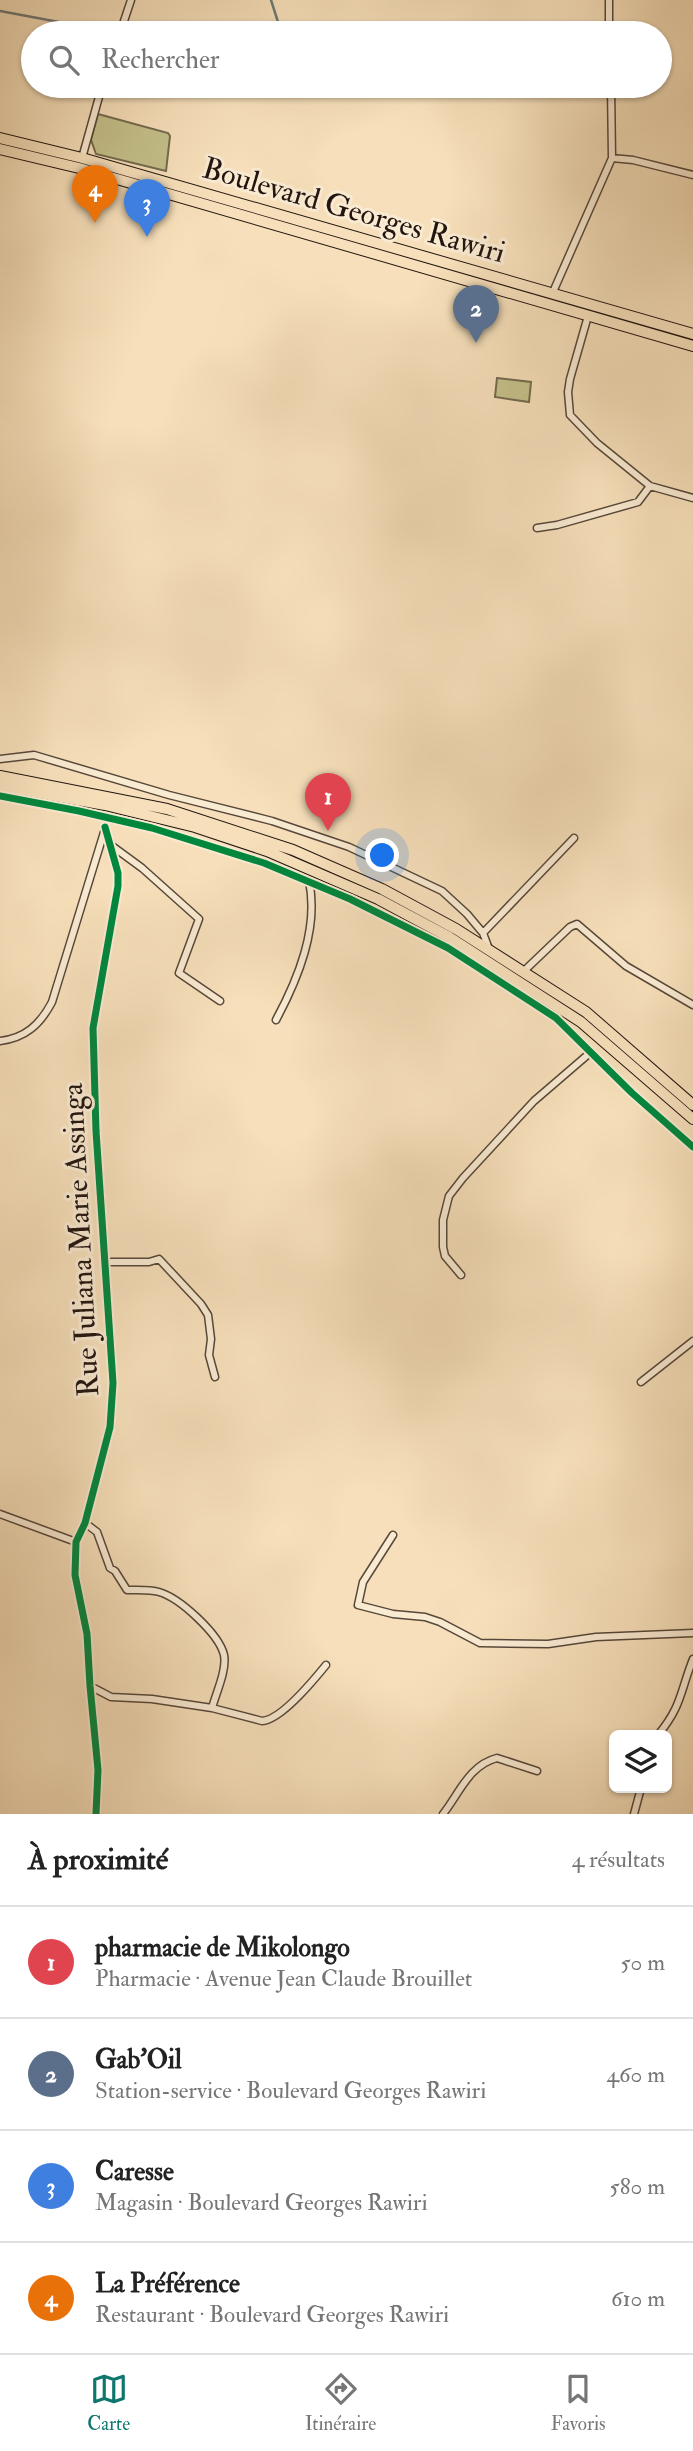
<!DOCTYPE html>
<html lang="fr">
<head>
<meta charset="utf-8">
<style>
	:root { --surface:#fff; --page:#f2f2f2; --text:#222; --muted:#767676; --line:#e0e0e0; --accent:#0f766e }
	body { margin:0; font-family:"IM FELL Double Pica",serif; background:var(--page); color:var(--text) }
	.controls { position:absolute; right:21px; bottom:21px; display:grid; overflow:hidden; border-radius:10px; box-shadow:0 2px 5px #0004 }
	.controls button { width:63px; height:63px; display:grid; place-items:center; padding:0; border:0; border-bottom:2px solid var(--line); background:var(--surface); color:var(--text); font:35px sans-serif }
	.you { position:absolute; left:383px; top:856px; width:24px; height:24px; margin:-18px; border:5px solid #fff; border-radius:50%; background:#1a73e8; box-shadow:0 0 0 10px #1a73e833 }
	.badge { display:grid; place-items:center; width:46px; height:46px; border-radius:50%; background:var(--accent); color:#fff; font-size:23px; font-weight:700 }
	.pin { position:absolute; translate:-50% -58px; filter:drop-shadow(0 2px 4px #0008) }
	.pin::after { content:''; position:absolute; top:37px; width:24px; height:21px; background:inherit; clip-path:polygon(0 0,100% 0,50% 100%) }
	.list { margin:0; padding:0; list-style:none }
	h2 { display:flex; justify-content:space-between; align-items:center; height:91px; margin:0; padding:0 28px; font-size:30px }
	h2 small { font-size:23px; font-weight:400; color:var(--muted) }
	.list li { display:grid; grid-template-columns:46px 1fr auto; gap:21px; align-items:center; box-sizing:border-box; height:112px; padding:0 28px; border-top:2px solid var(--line) }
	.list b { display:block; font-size:26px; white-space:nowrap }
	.list p { margin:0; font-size:23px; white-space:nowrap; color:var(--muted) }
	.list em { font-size:23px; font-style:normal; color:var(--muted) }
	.icon { flex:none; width:38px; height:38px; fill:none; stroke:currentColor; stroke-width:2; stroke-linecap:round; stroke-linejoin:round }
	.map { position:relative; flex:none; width:693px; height:1814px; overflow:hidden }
	.search { position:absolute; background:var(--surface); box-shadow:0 2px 5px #0004; left:21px; right:21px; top:21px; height:77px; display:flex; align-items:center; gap:18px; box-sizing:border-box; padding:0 24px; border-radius:38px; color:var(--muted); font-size:26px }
	.sheet { height:539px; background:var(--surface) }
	nav { display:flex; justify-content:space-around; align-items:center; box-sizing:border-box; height:98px; border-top:2px solid var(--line); background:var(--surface); font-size:19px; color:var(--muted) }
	nav a { display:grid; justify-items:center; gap:4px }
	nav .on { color:var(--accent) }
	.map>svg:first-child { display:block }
	.green { fill:#c4c08b; stroke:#736a4e; stroke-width:2 }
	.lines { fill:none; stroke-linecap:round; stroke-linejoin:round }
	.stream { stroke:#6c7974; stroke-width:2.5 }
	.street-casing { stroke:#57483a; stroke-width:9 }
	.primary-casing { stroke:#221510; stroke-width:12 }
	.street { stroke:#f9ead2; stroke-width:6 }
	.primary { stroke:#f6dfba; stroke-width:10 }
	.cycleway-casing { stroke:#f9ead2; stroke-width:11 }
	.cycleway { stroke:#00873e; stroke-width:7 }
	.labels { text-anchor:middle; stroke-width:6; stroke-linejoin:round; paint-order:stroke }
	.street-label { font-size:30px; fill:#221510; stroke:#f9ead2 }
</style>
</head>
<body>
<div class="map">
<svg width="693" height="1814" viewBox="0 0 693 1814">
	<rect width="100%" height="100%" fill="#f6dfba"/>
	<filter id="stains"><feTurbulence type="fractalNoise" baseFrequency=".00286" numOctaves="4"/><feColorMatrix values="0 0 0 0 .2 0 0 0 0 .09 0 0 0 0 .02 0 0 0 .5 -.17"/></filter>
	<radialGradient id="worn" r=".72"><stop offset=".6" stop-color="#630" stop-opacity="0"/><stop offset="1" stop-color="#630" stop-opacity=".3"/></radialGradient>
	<!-- green -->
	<path class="green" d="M 98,114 L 168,133 L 170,136 L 166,171 L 96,154 L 91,140 Z
		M 497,378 L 531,382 L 529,402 L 495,397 Z"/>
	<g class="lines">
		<!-- stream -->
		<path class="stream" d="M 271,0 L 278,22 L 276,33
			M 0,11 L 112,32"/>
		<!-- street casing -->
		<g class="street-casing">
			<path id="street" d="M 609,0 L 609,33
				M 120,33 L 131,0
				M 82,158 L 102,86
				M 612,158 L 633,160 L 693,175
				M 553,292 L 612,158 L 611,86
				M 588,316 L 570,379 L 568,392 L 570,415 L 597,443 L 650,486 L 693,498
				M 537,528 L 557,525 L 638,502 L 650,486
				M 0,759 L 34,755 L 169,795 L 272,821 L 349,847 L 442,891 L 467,914 L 483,933 L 489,949
				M 0,796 L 79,811 L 152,828 L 264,863 L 350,899 L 448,948 L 556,1018 L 632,1093 L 693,1147
				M 112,846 L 142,868 L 199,919 L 179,973 L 220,1001
				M 483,933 L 574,838
				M 524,971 L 570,927 L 577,924 L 626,966 L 693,1005
				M 276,1020 C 298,979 319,928 309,881
				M 0,1041 C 25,1038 40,1025 52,1002 L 105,829
				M 106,1262 L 149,1262 L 159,1259 L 201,1304 L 208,1315 L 211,1339 L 209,1355 L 215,1377
				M 461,1275 L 445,1256 L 443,1247 L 443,1220 L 449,1196 L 463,1178 L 534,1101 L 591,1052
				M 641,1382 L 693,1341
				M 0,1514 L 76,1542
				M 85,1523 L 97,1532 L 110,1568 L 115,1571 L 127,1590 C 137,1590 149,1589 159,1592 C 180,1598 219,1634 224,1655 C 227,1670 216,1693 212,1708
				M 393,1535 L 363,1582 L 358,1605 L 393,1614 L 425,1617 L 440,1622 L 480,1643 L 548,1644 L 596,1637 L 693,1633
				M 90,1686 L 111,1697 L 152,1699 L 212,1708 L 262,1721 C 281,1720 313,1681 326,1665
				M 658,1735 C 682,1706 680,1692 693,1659
				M 96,1814 L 98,1770 L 90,1686 L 87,1634 L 75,1575 L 76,1542 L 85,1523 L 110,1427 L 113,1383 L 96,1131 L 93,1028 L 118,886 L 118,873 L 105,827
				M 443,1814 C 459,1794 469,1765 497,1758 L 537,1771
				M 634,1814 L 641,1788"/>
		</g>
		<!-- primary casing -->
		<g class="primary-casing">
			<path id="primary" d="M 0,138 L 82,158 L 693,334
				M 0,149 L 79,168 L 693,346
				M 0,776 L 167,809 L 293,850 L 382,889 L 456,929 L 586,1012 L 693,1105
				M 0,786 L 105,805 L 195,827 L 267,851 L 378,899 L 449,937 L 581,1022 L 693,1119"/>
		</g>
		<!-- street -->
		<use href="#street" class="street"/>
		<!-- primary -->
		<use href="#primary" class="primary"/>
		<!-- cycleway casing -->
		<g class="cycleway-casing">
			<path id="cycleway" d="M 0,796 L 79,811 L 152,828 L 264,863 L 350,899 L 448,948 L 556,1018 L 632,1093 L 693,1147
				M 96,1814 L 98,1770 L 90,1686 L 87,1634 L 75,1575 L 76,1542 L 85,1523 L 110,1427 L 113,1383 L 96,1131 L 93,1028 L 118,886 L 118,873 L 105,827"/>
		</g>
		<!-- cycleway -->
		<use href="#cycleway" class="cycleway"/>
	</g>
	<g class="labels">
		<!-- street labels -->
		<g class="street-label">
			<text transform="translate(354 210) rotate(16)" y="10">Boulevard Georges Rawiri</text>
			<text transform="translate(80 1240) rotate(-93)" y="10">Rue Juliana Marie Assinga</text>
		</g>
	</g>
	<rect width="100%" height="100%" filter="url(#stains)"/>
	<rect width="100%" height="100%" fill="url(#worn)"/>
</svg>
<div class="controls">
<button><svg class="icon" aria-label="layers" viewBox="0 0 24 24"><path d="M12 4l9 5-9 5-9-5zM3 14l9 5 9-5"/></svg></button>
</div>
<div class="you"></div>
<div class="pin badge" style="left:328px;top:831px;background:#e0444e">1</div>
<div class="pin badge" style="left:476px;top:343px;background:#5c6f8a">2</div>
<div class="pin badge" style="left:147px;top:237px;background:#3f7fe0">3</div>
<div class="pin badge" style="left:95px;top:223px;background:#e8710a">4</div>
<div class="search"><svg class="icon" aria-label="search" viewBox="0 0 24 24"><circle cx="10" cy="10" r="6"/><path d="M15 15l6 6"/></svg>Rechercher</div>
</div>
<section class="sheet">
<h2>À proximité<small>4 résultats</small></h2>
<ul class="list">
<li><span class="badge" style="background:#e0444e">1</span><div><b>pharmacie de Mikolongo</b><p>Pharmacie · Avenue Jean Claude Brouillet</p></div><em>50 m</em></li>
<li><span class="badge" style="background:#5c6f8a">2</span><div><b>Gab'Oil</b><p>Station-service · Boulevard Georges Rawiri</p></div><em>460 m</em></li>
<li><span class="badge" style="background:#3f7fe0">3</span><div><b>Caresse</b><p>Magasin · Boulevard Georges Rawiri</p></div><em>580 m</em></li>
<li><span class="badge" style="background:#e8710a">4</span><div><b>La Préférence</b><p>Restaurant · Boulevard Georges Rawiri</p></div><em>610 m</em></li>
</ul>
</section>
<nav>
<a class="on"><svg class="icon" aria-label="map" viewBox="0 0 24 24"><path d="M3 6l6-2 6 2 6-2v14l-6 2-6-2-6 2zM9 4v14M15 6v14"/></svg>Carte</a>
<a><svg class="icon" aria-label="directions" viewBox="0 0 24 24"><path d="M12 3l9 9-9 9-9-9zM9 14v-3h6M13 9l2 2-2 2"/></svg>Itinéraire</a>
<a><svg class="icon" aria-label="saved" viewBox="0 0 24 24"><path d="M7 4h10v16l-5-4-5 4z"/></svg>Favoris</a>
</nav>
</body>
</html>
